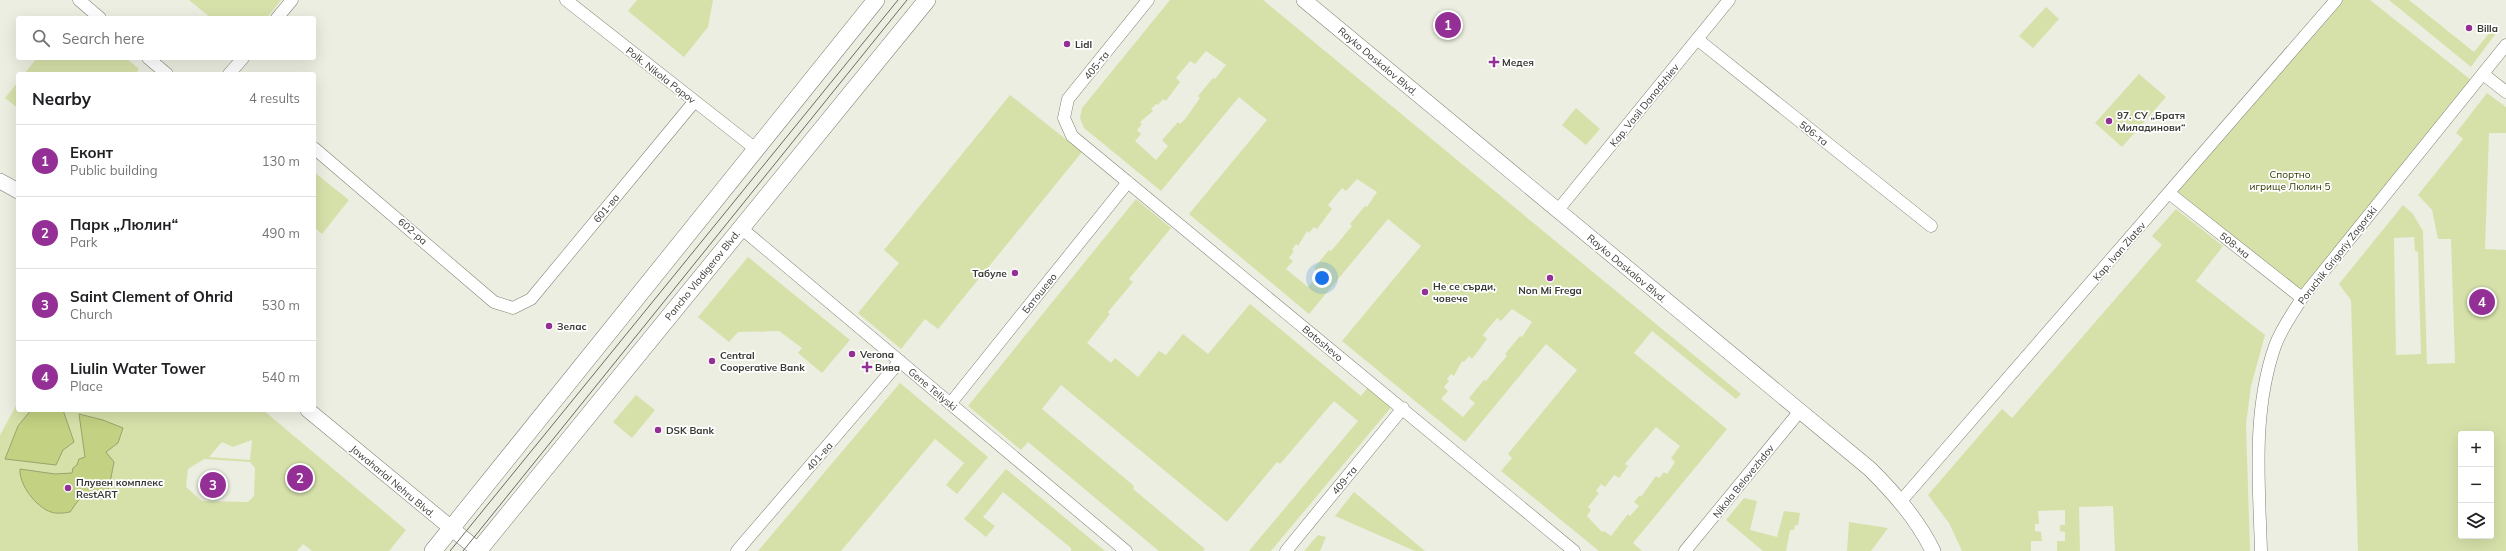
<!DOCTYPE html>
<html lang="en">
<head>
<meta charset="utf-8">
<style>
	:root { --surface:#fff; --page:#f6f6f6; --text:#202124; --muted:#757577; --line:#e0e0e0; --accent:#932f95 }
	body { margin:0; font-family:Mulish,sans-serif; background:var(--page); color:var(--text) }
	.controls { position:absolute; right:12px; bottom:12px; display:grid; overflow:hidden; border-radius:4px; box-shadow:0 4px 16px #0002 }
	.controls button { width:36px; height:36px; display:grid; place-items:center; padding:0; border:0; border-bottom:1px solid var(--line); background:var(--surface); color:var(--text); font:20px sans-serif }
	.you { position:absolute; left:1322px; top:278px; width:14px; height:14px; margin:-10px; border:3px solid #fff; border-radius:50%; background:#1a73e8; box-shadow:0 0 0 6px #1a73e833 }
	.badge { display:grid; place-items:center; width:26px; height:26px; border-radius:50%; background:var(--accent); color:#fff; font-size:13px; font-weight:700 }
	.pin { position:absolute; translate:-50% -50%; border:2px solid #fff; box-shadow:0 1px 4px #0006 }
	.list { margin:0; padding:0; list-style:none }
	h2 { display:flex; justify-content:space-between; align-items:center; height:52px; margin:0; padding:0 16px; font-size:17px }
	h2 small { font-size:13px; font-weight:400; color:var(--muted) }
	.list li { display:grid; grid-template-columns:26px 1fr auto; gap:12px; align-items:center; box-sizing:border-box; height:72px; padding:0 16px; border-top:1px solid var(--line) }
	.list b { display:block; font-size:15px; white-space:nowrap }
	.list p { margin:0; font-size:13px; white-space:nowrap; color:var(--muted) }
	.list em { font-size:13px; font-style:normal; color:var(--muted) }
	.icon { flex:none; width:22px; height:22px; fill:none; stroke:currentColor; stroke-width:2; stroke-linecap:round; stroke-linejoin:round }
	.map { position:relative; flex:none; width:2506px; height:551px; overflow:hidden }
	.search { position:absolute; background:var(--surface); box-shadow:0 4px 16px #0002; left:16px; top:16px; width:300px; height:44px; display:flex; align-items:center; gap:10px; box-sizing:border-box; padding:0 14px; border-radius:4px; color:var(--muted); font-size:15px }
	.panel { position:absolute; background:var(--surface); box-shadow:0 4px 16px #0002; left:16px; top:72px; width:300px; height:340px; border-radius:4px }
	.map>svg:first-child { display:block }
	.green { fill:#d6e1aa; fill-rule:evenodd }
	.water { fill:#c2d182; stroke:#99a46b }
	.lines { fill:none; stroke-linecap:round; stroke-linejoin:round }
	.minor-casing { stroke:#7e8175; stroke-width:13 }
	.tertiary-casing { stroke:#7e8175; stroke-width:16 }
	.secondary-casing { stroke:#7e8175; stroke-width:18 }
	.minor { stroke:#fff; stroke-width:12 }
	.tertiary { stroke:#fff; stroke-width:15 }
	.secondary { stroke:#fff; stroke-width:17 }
	.tram { stroke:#6a6c64; stroke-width:1 }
	.poi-dot { fill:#932f95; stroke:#fff; stroke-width:1.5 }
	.labels { text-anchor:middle; stroke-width:3.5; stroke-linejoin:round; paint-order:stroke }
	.poi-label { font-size:10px; font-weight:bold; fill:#383a34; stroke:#fff; text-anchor:start }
	.street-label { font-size:10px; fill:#383a34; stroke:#fff }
	.park-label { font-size:10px; fill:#343b00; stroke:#fff }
</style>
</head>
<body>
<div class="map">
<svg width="2506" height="551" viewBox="0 0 2506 551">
	<rect width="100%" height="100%" fill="#ebeee0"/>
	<!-- green -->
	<path class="green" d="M 189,0 L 281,0 L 267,18 L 211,18 Z
		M 637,0 L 713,0 L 708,27 L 684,57 L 628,11 Z
		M 1170,0 L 1263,0 L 1741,394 L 1736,399 L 1652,331 L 1634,353 L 1727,429 L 1633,543 L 1642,551 L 1599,551 L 1501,471 L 1512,458 L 1508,454 L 1577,370 L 1546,344 L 1465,442 L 1342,341 L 1421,246 L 1388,219 L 1309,314 L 1189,214 L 1267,120 L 1239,97 L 1161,191 L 1084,128 L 1080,118 L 1082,108 ZM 1206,51 L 1226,65 L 1215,79 L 1213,78 L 1198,96 L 1200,98 L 1186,118 L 1180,124 L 1178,122 L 1162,140 L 1168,146 L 1156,160 L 1135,141 L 1141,134 L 1137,130 L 1142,124 L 1140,122 L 1153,111 L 1151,109 L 1156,104 L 1158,105 L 1163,99 L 1166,101 L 1180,82 L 1176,78 L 1190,61 L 1195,64 ZM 1357,179 L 1377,192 L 1367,207 L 1365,206 L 1350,224 L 1352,226 C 1345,234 1339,242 1331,251 L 1329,250 L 1314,268 L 1320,273 L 1308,287 L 1286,269 L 1293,261 L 1289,258 L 1294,251 L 1292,250 L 1296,244 L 1298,246 L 1307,231 L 1309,233 L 1314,227 L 1317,229 L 1332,209 L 1328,205 L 1342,188 L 1346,191 ZM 1512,309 L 1532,322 L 1522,337 L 1520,336 L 1505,354 L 1507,356 C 1500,364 1493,372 1486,381 L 1484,380 L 1469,398 L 1475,403 L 1463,417 L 1441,399 L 1448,391 L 1444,387 L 1449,381 L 1447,379 L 1451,374 L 1454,376 L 1462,361 L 1464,362 L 1469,356 L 1472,359 L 1487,339 L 1483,335 L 1497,318 L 1501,321 ZM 1656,427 L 1680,446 L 1671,458 L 1675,462 L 1667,474 L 1664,472 L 1659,478 L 1656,476 L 1641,497 L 1640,495 L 1634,502 L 1639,506 L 1630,516 L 1628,514 L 1611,536 L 1604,531 L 1602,532 L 1587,516 L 1591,510 L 1588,507 L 1599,493 L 1596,491 L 1601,484 L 1605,487 L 1614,475 L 1619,478 L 1628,466 L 1625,464 Z
		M 2336,0 L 2370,0 L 2475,83 L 2302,298 L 2169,193 Z
		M 2389,0 L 2409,0 L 2474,52 L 2495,26 L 2499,29 L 2471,67 Z
		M 2046,7 L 2059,19 L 2033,48 L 2019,36 Z
		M 37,58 L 126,58 L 139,69 L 136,74 L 24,74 Z
		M 2139,74 L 2166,97 L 2122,147 L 2095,123 Z
		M 18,82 L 18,108 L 5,98 Z
		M 2487,93 L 2506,107 L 2506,133 L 2489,133 L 2485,249 L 2506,250 L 2506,551 L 2358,551 L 2351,300 L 2339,284 L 2403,205 L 2413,214 L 2423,231 L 2427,364 L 2455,363 L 2451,239 L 2438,239 L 2432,210 L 2418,195 L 2463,139 L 2456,133 ZM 2414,237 L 2415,251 L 2418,252 L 2421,354 L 2396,355 L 2394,238 ZM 2461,434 L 2491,434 L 2491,536 L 2461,536 Z
		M 1010,95 L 1082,152 L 938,329 L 925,319 L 901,349 L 858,313 L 899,263 L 884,250 Z
		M 1576,108 L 1600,129 L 1586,145 L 1562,125 Z
		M 315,173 L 349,200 L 322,234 L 314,227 Z
		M 1136,199 L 1171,228 L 1129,279 L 1133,282 L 1108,312 L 1110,314 L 1087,343 L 1111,363 L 1115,358 L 1138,377 L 1159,351 L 1166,355 L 1183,334 L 1208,354 L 1250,304 L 1361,396 L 1369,386 L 1393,405 L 1271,551 L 1249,551 L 1358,421 L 1334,401 L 1280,464 L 1277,462 L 1227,522 L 1061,385 L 1042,409 L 1134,486 L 1133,489 L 1205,549 L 1203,551 L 1159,551 L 1028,442 L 1021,450 L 968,406 Z
		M 2176,209 L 2223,246 L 2196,281 L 2265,335 L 2251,386 L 2246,424 L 2250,551 L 2115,551 L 2113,506 L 2079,507 L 2080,551 L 2057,551 L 2057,541 L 2065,541 L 2065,532 L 2060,531 L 2060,525 L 2065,525 L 2065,510 L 2038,511 L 2039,524 L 2035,524 L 2035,531 L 2041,532 L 2042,541 L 2031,541 L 2031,551 L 1962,551 L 1949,523 L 1928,495 L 2002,409 L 2012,418 L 2162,245 L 2152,236 Z
		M 748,257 L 850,340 L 822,373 L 798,353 L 802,348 L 779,331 L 738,332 L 729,342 L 698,317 Z
		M 900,383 L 988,457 L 957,494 L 946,485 L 964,463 L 935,439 L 841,551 L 758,551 Z
		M 636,395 L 655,410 L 632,438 L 613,422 Z
		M 18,402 L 18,410 L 263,410 L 406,530 L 389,551 L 312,551 L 303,544 L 297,551 L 0,551 L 0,435 ZM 252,440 L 250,460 L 209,457 L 222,442 L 233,447 ZM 204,459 L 250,462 L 255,468 L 254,496 L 248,502 L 202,501 L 186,487 L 188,469 Z
		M 1006,469 L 1105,551 L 1071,551 L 1071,548 L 1003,492 L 983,517 L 995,526 L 986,537 L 964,519 Z
		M 1354,492 L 1425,551 L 1415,551 L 1335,516 Z
		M 1744,498 L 1757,501 L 1750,530 L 1777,537 L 1784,511 L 1800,513 L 1798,525 L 1795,525 L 1794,530 L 1790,530 L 1786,551 L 1763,551 L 1726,520 Z
		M 1849,522 L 1888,528 L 1871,551 L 1847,551 Z
		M 1318,535 L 1326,537 L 1320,551 L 1304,551 Z"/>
	<!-- water -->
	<path class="water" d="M 31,410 L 63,410 L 74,442 L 63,450 L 56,465 L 5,459 L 18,426 Z
		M 79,414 L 103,420 L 123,428 L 118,443 L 106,452 L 114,462 L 109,488 L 103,497 L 80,498 L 70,512 C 64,513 57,514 51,512 C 36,507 19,485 20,469 L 55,474 L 72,473 L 73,468 L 77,465 L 79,459 L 85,457 Z"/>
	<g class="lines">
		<!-- minor casing -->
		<g class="minor-casing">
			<path id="minor" d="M 79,0 L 100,18
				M 566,0 L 757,150
				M 1148,0 L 1068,99 L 1064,118 L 1072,136 L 1574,551
				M 277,18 L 292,0
				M 1697,39 L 1931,226
				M 148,58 L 167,74
				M 229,74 L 243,58
				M 2483,74 L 2506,92
				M 314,148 L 494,302 L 513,308 L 531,299 L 694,102
				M 2169,193 L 2302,298
				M 1558,210 L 1729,0
				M 741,228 L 1126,551
				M 950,404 L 1128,182
				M 1901,501 L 2336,0
				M 737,551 L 900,361
				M 1286,551 L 1403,408
				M 1685,551 L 1800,411
				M 2261,551 C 2259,482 2252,412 2275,346 C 2281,329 2293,313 2302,298 L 2506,45"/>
		</g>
		<!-- tertiary casing -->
		<g class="tertiary-casing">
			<path id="tertiary" d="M 1304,0 L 1870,469 C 1895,494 1917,519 1933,551
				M 0,181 L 18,191
				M 308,410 L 479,551"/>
		</g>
		<!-- secondary casing -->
		<g class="secondary-casing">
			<path id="secondary" d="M 433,551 L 876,0
				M 478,551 L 927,0"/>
		</g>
		<!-- minor -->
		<use href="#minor" class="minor"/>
		<!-- tertiary -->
		<use href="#tertiary" class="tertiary"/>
		<!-- secondary -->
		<use href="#secondary" class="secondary"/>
		<!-- tram -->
		<path class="tram" d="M 450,551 L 898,0
			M 463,551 L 907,0"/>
	</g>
	<!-- markers -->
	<g class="poi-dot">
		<circle cx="2469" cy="28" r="4"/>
		<circle cx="1067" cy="44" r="4"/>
		<path d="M1492 56h4v4h4v4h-4v4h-4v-4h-4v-4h4z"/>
		<circle cx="2109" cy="121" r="4"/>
		<circle cx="1015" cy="273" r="4"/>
		<circle cx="1550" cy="278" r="4"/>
		<circle cx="1425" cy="292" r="4"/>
		<circle cx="549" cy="326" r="4"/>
		<circle cx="852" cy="354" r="4"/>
		<circle cx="712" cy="361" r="4"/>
		<path d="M865 361h4v4h4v4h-4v4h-4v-4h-4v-4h4z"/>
		<circle cx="658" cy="430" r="4"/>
		<circle cx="68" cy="488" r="4"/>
	</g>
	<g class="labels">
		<!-- poi labels -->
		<g class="poi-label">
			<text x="2477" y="32">Billa</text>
			<text x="1075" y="48">Lidl</text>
			<text x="1502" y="66">Медея</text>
			<text x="2117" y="119">97. СУ „Братя<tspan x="2117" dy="12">Миладинови“</tspan></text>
			<text x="1007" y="277" text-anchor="end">Табуле</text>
			<text x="1433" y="290">Не се сърди,<tspan x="1433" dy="12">човече</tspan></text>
			<text x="1550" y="294" text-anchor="middle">Non Mi Frega</text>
			<text x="557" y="330">Зелас</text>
			<text x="860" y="358">Verona</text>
			<text x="720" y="359">Central<tspan x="720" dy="12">Cooperative Bank</tspan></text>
			<text x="875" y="371">Вива</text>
			<text x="666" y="434">DSK Bank</text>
			<text x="76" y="486">Плувен комплекс<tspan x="76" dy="12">RestART</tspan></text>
		</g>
		<!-- street labels -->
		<g class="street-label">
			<text transform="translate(1378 61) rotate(40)" y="4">Rayko Daskalov Blvd.</text>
			<text transform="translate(1096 65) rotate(-51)" y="4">405-та</text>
			<text transform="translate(661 75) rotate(38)" y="4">Polk. Nikola Popov</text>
			<text transform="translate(1644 105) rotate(-51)" y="4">Kap. Vasil Danadzhiev</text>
			<text transform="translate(1814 133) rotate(38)" y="4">506-та</text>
			<text transform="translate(606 208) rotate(-50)" y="4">601-ва</text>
			<text transform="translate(413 231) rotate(41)" y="4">602-ра</text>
			<text transform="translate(2235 245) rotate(38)" y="4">508-ма</text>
			<text transform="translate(2119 251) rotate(-49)" y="4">Kap. Ivan Zlatev</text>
			<text transform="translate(2337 255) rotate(-52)" y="4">Poruchik Grigoriy Zagorski</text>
			<text transform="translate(1627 268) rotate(40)" y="4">Rayko Daskalov Blvd.</text>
			<text transform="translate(702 275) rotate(-51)" y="4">Pancho Vladigerov Blvd.</text>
			<text transform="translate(1039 293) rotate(-51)" y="4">Батошево</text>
			<text transform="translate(1323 343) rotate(40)" y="4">Batoshevo</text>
			<text transform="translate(933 389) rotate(40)" y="4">Gene Teliyski</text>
			<text transform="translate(819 456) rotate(-49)" y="4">401-ва</text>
			<text transform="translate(1344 480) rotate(-51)" y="4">409-та</text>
			<text transform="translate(393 481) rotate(40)" y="4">Jawaharlal Nehru Blvd.</text>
			<text transform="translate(1743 481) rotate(-51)" y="4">Nikola Belovezhdov</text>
		</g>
		<!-- park labels -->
		<g class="park-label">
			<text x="2290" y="178">Спортно<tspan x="2290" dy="12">игрище Люлин 5</tspan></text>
		</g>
	</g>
</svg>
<div class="controls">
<button>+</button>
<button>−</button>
<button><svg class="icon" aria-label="layers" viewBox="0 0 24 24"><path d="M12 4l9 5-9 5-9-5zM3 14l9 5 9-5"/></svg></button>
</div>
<div class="you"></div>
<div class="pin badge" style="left:1448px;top:25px">1</div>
<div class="pin badge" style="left:300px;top:478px">2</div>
<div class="pin badge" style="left:213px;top:485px">3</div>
<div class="pin badge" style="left:2482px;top:302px">4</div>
<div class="search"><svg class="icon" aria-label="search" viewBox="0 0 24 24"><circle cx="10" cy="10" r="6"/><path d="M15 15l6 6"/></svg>Search here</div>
<section class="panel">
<h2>Nearby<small>4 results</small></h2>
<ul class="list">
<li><span class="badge">1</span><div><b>Еконт</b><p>Public building</p></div><em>130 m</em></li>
<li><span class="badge">2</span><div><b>Парк „Люлин“</b><p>Park</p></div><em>490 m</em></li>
<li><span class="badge">3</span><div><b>Saint Clement of Ohrid</b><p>Church</p></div><em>530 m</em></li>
<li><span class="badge">4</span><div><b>Liulin Water Tower</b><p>Place</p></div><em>540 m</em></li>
</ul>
</section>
</div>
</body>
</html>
